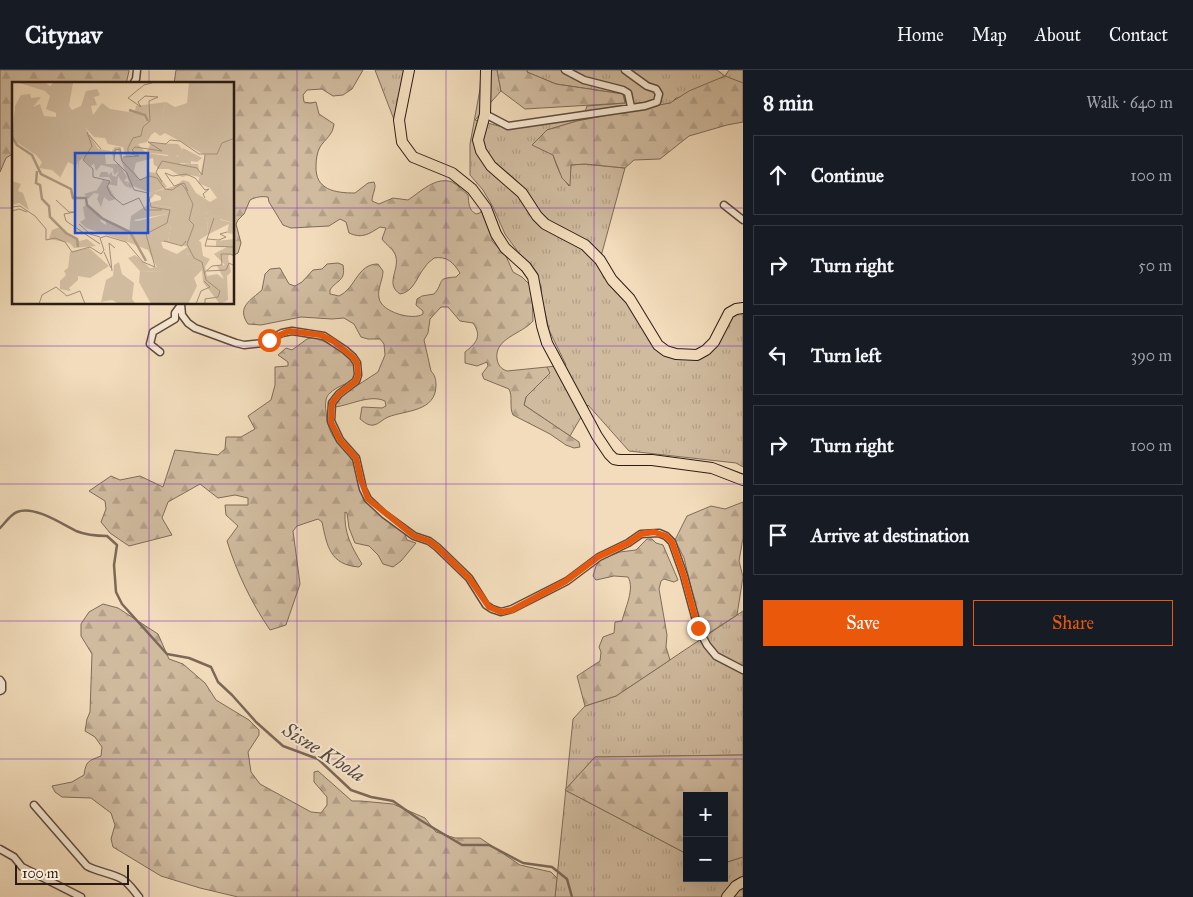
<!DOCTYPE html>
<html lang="en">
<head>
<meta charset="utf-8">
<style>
	:root { --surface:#171b24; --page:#20242c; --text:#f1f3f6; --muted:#9ea1a6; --line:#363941; --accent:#ea580c }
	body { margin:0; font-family:"IM FELL Great Primer",serif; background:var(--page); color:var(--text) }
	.controls { position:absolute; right:15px; bottom:15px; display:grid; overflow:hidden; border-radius:0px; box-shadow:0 5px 20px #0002 }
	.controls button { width:45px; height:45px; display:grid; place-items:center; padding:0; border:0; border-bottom:1px solid var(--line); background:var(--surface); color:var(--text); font:25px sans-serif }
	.scale { position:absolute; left:15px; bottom:12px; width:114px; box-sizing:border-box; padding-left:5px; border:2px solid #2c1c15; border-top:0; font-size:14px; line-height:18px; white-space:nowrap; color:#2c1c15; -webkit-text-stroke:4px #f7e8d3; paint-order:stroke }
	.stop { position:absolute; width:15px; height:15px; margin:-11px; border:4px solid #ea580c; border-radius:50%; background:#fff }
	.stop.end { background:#ea580c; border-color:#fff; box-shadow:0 1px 5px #0008 }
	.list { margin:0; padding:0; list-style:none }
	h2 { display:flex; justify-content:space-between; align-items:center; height:65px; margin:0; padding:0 20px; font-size:21px }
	h2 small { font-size:16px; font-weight:400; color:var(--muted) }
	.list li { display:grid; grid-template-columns:32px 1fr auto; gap:15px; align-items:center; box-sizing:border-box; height:80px; margin:0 10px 10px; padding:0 10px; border:1px solid var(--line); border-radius:0px }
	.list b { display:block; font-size:19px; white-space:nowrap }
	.list em { font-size:16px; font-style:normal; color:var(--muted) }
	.actions { display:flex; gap:10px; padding:15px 20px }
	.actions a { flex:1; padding:11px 0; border:1px solid var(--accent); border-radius:0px; text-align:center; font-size:18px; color:var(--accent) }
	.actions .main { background:var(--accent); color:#fff }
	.icon { flex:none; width:28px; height:28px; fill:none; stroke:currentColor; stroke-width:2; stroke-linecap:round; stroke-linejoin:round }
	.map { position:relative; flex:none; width:743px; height:827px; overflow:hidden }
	header { display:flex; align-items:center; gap:30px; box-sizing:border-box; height:70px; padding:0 25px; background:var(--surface); border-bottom:1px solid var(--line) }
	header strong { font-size:24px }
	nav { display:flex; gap:28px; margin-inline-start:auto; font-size:18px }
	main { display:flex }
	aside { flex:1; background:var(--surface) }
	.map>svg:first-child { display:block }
	.grass { fill:url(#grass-tufts); stroke:#7e6c5a }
	.forest { fill:url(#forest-firs); stroke:#7e6c5a }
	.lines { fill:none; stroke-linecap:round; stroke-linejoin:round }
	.stream { stroke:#7b6857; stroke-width:2.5 }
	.minor-casing { stroke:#5e4c3e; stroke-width:9 }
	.trunk-casing { stroke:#2c1c15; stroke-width:12 }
	.minor { stroke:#f7e8d3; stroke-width:6 }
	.trunk { stroke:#f2dcbb; stroke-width:10 }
	.route { stroke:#ea580c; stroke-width:6 }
	.grid { fill:none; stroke:#7b2cbf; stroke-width:1; stroke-opacity:0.55 }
	.labels { text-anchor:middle; stroke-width:4; stroke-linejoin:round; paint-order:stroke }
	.water-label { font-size:20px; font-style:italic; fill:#5a483c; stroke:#f7e8d3 }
	.inset-river { fill:none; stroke:#af9b83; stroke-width:2.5 }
	.inset-road { fill:none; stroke:#a38f79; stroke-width:1 }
	.view { fill:#1d4ed8; fill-opacity:0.15; stroke:#1d4ed8; stroke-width:2.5 }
	.inset-edge { fill:none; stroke:#2c1c15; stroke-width:2.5 }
</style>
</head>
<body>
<header>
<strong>Citynav</strong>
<nav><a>Home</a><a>Map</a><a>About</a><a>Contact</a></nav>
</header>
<main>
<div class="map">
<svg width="743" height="827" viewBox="0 0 743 827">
	<defs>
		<pattern id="grass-tufts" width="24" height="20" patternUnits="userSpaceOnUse" patternTransform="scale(1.25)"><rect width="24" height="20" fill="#d0bb9f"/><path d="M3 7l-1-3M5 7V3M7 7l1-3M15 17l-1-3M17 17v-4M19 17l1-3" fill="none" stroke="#b3a088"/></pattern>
		<pattern id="forest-firs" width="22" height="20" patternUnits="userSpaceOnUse" patternTransform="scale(1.25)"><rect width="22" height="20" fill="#d0bb9f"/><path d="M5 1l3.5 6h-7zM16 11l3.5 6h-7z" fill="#b3a088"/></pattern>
	</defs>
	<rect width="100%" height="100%" fill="#f2dcbb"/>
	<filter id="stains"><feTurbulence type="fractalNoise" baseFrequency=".004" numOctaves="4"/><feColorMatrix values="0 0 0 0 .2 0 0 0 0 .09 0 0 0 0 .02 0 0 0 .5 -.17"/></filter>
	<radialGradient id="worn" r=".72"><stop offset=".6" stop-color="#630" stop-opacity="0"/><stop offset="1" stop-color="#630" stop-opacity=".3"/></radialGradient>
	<!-- grass -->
	<path class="grass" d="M 375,0 L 413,0 L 401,68 Z
		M 481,0 L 497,0 L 501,21 L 475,50 L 511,59 L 584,45 L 587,36 L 625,33 L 623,24 L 556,14 L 527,2 L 527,0 L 717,0 L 725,6 L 729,0 L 743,0 L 743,14 L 676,28 L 671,33 L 577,51 L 547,60 C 552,80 555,101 569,116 L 571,95 L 585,94 L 625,98 L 600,190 L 666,281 L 706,280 L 729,243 L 743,238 L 743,397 L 736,393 L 629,381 L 588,335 L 570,366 L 524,335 L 526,327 L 549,303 L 547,297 L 566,295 L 549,260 L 542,229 L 541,216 L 532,197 L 524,190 L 505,164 L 493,137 L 483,120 L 470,105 L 470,74 L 480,19 Z
		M 743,541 L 743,685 L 595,687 L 565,720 L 687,784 L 687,808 L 724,808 L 724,793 L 743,787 L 743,827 L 555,827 L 573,649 L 585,636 L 616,626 Z"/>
	<!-- forest -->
	<path class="forest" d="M 0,0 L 129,0 L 129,1 L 126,14 L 14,14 L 14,83 L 6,88 L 0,102 Z
		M 176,0 L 363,0 L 352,19 L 343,25 L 333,26 L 322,19 L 307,20 L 303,25 L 304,32 L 310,33 L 316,32 L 319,44 L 334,54 C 333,65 325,69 320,77 C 317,82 316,90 316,96 C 315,120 335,123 355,123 L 368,113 L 374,112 C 377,118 372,124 372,131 L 379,134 L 393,128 L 408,130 C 420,122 436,106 452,112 C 458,115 463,121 468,125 C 469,132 468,140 476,144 L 480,143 L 483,138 L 492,163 L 492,171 L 506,186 L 513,202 L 522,207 L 532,217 L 533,251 C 522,264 494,268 497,289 C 498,295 501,299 507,301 L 547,297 L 550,303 L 526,327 L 524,335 L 579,372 L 580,377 L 574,378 L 566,375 L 550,364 L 513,345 C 509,337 513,327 509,319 L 484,309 L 482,304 L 488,296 L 487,292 L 477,296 L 465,293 L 465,282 C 475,274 483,267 473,253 L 460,251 L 448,237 L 441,237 L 430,249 L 428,263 L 424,270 L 431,301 C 435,305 436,310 436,315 C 436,342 406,340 388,347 C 383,349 379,354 374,355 C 368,356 364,352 360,349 L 362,337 L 382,338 L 386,336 L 385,331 C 370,324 351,335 335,337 L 334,333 L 341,326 L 378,302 L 385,285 L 384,274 L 380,269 L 368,269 L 361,267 L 354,254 L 344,248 L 332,249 L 301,247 L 261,255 L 248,254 C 236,237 251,230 262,220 L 265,204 L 270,199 L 280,198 L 289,214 L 295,216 L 302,212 L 313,200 L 322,199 L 327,194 L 338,193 L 343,195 C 346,212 337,209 330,220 L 330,224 L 339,226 C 356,218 357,194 378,194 L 383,201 C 383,210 377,219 379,228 C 381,242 413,251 423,244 L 423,241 L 416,235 L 417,229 L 422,226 L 434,224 C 445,212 435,208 456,207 L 460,203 C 453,192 447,186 434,188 C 431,191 427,193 425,197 C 417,206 414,222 400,224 C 385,214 399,201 396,187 C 394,179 386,175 382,169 L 386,158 L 380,157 C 369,164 362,169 349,163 L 346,152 L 340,149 L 329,156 L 291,158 L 283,155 L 269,132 L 268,127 C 261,126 256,127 250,130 L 244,144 L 238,150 L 236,154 L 241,173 L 238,183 L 234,185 L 234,14 L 174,14 Z
		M 497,0 L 527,0 L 527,2 L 556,14 L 623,24 L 625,33 L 525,39 L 501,21 Z
		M 725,6 L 743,13 L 743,52 L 727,55 L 689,66 L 660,89 L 634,90 L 625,98 L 585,94 L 571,95 L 570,116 L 562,108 L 553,85 L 532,75 L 547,60 L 577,51 L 670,33 L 689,21 Z
		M 314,267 C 325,271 354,286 356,298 C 357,302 355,306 354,310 C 346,314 336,317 330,323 C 325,327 325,335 326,341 C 328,368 338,371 352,390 C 360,402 360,418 364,431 L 404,462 L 407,470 L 416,473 L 401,491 L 393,497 L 383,494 L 378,485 L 369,476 L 355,473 L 349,458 L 347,443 L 345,442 C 344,463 351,476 362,494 L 359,497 C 330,495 327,476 322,452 L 318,449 L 297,456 L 293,461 L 300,514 L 286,555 L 270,560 C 251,532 237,503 227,471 L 238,456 L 226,445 L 225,435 L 248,435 L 248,428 L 235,425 L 218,428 L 200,414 L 168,432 L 162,448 L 172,465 L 129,476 L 110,463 L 101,452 L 106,439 L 105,431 L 89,421 L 111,406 L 120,410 L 140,406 L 163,417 L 175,380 L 218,385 L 225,379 L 226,367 L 241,367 L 255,359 L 248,346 L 271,330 L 275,315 L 275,297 L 288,296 L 288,292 L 278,285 L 286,278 L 292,280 L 307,269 Z
		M 743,432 L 743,468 L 739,491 L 743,507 L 737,545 L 706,565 L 696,539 L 684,488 L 675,470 L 687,446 L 711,436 L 725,439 Z
		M 647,469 L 652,469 L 656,473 L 663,475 L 678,510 L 674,512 L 664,509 L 661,511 L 659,519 L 667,565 L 666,577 L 670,590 L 616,626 L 585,636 L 577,606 L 600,591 L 601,582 L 599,577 L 603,567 L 614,563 L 615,552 L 622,551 C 625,538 635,519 628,507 L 614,506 L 596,510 L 593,506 L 596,496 L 601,489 L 620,482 L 636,480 Z
		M 103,534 L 118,538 L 158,564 L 169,589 L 183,594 L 205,613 L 216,630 L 249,650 L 259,660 L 259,665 L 248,682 L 251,702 L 260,714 L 311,742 L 321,743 L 327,735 L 327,727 L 314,712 L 314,702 L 318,701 L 352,731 L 361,731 L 393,734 L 425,748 L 436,762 L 455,768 L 480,768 L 520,795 L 551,802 L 557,808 L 555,827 L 238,827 L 200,818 L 161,806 L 113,777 L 111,769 L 115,755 L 111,743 L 91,728 L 62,727 L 55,722 L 52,716 L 72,712 L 84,705 C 86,691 88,691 101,686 L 102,677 L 95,667 L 85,661 L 87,649 L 90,642 L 92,584 L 81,566 L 81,554 L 89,542 Z
		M 743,685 L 743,787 L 724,793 L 724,726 L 687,726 L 687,784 L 565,720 L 595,687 Z"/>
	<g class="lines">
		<!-- stream -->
		<path class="stream" d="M 0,458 C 5,453 11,444 17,442 C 34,435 62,454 76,461 C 86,465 96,466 107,466 L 117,475 L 114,495 L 116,522 L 122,534 L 167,584 L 189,588 L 211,597 L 218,612 L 232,625 L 256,652 L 283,676 L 318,689 L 351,720 L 371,727 L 393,731 L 420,750 L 462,775 L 489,775 L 523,793 L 552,797 L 567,809 L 572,827"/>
		<!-- minor casing -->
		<g class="minor-casing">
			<path id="minor" d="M 565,0 L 584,10 L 623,20 L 628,23 L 631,37
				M 133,14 L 136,9 L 137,0
				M 485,44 L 508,56 L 645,36 L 657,32 L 659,24 L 656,19 L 647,16 L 625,0
				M 724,135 L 743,150
				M 181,234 L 182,245 L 188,253 L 195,258 L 236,273 L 244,275 L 263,273 L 282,263 L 292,261 L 324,266 L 345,280 L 353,287 L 357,293 L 358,305 L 356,311 L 339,324 L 332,333 L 331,351 L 340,370 L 356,388 L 363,419 L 368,429 L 384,444 L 414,466 L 429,471 L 437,477 L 469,508 L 486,535 L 492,539 L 501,542 L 512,539 L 567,511 L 599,487 L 628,473 L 641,464 L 659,463 L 666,466 L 672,472 L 684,506 L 698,558 L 707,575 L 716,586 L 743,600
				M 160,282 L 150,274 L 153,262 L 175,249 L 175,243 L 181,235
				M 0,610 L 2,613 L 2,620 L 0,621
				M 34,735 L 87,796 C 98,802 111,803 122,809 C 129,813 134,821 139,827
				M 0,779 L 14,787 L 22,797 L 81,827"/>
		</g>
		<!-- trunk casing -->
		<g class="trunk-casing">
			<path id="trunk" d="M 409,0 L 399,50 L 402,72 L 413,87 L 452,103 L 472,119 L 486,138 L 496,164 L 505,178 L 526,197 L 533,207 L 542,256 L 547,273 L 597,366 L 609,384 L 614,389 L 619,390 L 652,390 L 712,398 L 743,410
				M 486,0 L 485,44 L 478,70 L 481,81 L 491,96 L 522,123 L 537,146 L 545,154 L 585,175 L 600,190 L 612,210 L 630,229 L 658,275 L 666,281 L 676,284 L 697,285 L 706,280 L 714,272 L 729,243 L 736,239 L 743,238
				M 727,827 L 736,816 L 743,812"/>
		</g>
		<!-- minor -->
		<use href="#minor" class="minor"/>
		<!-- trunk -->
		<use href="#trunk" class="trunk"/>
	</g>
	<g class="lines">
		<!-- route -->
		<path class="route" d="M 269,270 L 289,261 L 321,265 L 333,271 L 353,287 L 357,293 L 358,305 L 356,311 L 339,324 L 332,333 L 331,352 L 340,370 L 356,388 L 361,410 L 368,429 L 414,466 L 429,471 L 437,477 L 469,508 L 489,537 L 501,542 L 512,540 L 566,511 L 598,487 L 628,473 L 641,464 L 654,462 L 666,466 L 672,472 L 684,506 L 698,558"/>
	</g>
	<!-- grid -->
	<path class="grid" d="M 149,0 L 149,14M 297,0 L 297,827M 446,0 L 446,827M 594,0 L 594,827M 0,138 L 14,138M 234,138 L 743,138M 149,234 L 149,827M 0,276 L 743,276M 0,414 L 743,414M 0,551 L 743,551M 0,689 L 743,689"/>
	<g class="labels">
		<!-- water labels -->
		<g class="water-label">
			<text transform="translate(324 682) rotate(32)" y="7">Sisne Khola</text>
		</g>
	</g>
	<!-- overview -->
	<g transform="translate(12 12)">
		<rect width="222" height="222" fill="#f2dcbb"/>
		<path d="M 154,20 L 150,35 L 135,60 L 126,62 L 134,71 L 139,61 L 166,62 L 170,67 L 167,74 L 139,71 L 119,80 L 124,80 L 122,89 L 127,98 L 136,94 L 136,90 L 145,91 L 155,105 L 139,111 L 121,104 L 119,106 L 114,103 L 117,100 L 105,67 L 102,77 L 99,70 L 103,65 L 109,65 L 110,76 L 124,73 L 114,71 L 114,61 L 120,56 L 129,53 L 134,41 L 130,32 L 123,29 L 124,24 ZM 166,78 L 169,82 L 186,82 L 188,95 L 178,93 L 170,95 L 157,87 L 145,87 L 145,82 L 149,79 ZM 140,120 L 141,123 L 161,126 L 155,132 L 121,138 L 143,145 L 159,143 L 156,160 L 149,160 L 151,166 L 165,172 L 186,158 L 189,160 L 191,174 L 198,177 L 193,185 L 195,194 L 205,192 L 212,197 L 205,184 L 213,183 L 202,172 L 198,174 L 215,165 L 204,164 L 204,159 L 222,157 L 222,174 L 217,173 L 216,176 L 219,190 L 215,194 L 216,218 L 208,222 L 191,200 L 190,188 L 176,171 L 168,180 L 147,190 L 128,189 L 116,176 L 123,173 L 138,186 L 145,185 L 136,168 L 116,160 L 119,134 ZM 199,129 L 209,138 L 222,141 L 222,152 L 215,151 L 217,142 L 195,153 L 196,137 L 192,136 L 192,132 Z" fill="#d0bb9f"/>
		<path d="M 8,1 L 34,1 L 38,4 L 41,1 L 61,1 L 57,24 L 60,28 L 69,24 L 74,9 L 85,7 L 88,13 L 82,15 L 85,23 L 79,24 L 81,33 L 90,21 L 98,27 L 130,32 L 134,41 L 129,54 L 120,56 L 119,60 L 114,61 L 115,71 L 124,73 L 114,75 L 111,65 L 96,62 L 93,56 L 82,55 L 73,45 L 86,67 L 99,69 L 93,73 L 94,82 L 107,82 L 115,95 L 112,99 L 116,100 L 114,103 L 120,107 L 113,104 L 106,94 L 105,104 L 95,102 L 104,117 L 97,119 L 92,115 L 89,125 L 85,117 L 87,112 L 82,111 L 76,117 L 72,112 L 85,108 L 91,98 L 100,100 L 97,95 L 87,95 L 89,90 L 96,90 L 96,93 L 100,90 L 100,93 L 104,95 L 107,89 L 102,93 L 101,86 L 89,83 L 84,89 L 82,81 L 79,84 L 72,78 L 72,75 L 67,79 L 66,88 L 66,79 L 64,84 L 56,80 L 47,98 L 48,95 L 40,88 L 27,86 L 30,80 L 24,73 L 0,57 L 3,24 L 9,13 L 18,12 L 19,16 L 29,15 L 21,25 L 28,22 L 32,34 L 44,35 L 44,31 L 34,27 L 38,14 L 33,9 ZM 177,1 L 222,1 L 222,141 L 201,135 L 199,129 L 192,132 L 192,136 L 196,137 L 195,153 L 177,165 L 156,160 L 159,143 L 132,148 L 118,141 L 155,132 L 160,126 L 141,123 L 140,120 L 149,118 L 149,115 L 143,112 L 137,119 L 138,111 L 163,104 L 171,98 L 177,100 L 184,111 L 198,120 L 205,116 L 198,106 L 186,101 L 193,73 L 153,51 L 148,54 L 143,50 L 137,54 L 140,34 L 150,35 L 154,20 L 163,25 L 175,21 ZM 171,66 L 190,76 L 185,80 L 179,79 L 179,82 L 150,79 L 146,85 L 142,83 L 141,76 L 119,82 L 115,78 L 134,71 L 155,74 L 160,71 L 166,75 ZM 0,99 L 9,102 L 6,109 L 11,111 L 17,128 L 7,121 L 0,123 ZM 75,123 L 88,135 L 89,140 L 94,143 L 94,139 L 117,149 L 116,160 L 74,146 L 68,140 L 73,137 L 71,125 ZM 48,145 L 56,153 L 68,159 L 75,157 L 84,164 L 62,166 L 58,161 L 37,157 L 40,148 ZM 77,166 L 97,184 L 78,196 L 66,194 L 66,198 L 57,206 L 59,209 L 48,207 L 48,199 L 54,193 L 52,189 L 56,186 L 58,170 ZM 179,170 L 189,181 L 190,188 L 182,196 L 185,204 L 176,222 L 139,222 L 127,200 L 128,189 L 147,190 ZM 107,180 L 110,192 L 122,201 L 120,217 L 124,222 L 107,222 L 100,218 L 89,220 L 94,198 L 101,194 L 102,183 Z" fill="#d0bb9f"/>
		<path class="inset-river" d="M 117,28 L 133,33 L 136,39M 0,55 L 5,63 L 20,73 L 29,92 L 59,107 L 61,116 L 74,116 L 75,123 L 91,137 L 118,150 L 134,179M 25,89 L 24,101 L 28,103 L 30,117 L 37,124 L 38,135 L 54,151 L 65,157 L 66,165"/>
		<path class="inset-road" d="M 75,50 L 80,64 L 71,78 L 81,87 L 81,95 L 98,99 L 95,105 L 99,113 L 111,123 L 127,116 L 133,128 L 150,128M 77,53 L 89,67M 125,74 L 116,70 L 116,66 L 121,56 L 129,54 L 131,45 L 138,39 L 137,19 L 146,15 L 133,14 L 126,20 L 129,25 L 116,16 L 132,3 L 140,1M 111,75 L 127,74 L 120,68 L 123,65 L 150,69 L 136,60 L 154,62 L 158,58 L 168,59 L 187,72 L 205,72 L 210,61 L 223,56M 150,100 L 144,90 L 150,79 L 185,86 L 190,93 L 193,73M 176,109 L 172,101 L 162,104 L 153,91 L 161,94 L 174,92 L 183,96 L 193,108 L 197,107 L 191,112 L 193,116M 44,118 L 57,130 L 63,130 L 52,132 L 54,139 L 88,162M 0,125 L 8,124 L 23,134 L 34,147 L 34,158 L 43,156 L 53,160 L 60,170 L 78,165 L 89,172 L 92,168 L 88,156 L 94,154 L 114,160 L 131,180 L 143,185 L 134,152 L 155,141 L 158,128 L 139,125 L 136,111 L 122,108 L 115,91 L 102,78 L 103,68 L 108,67 L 110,79 L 128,98 L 137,94 L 145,96 L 153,107 L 160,108 L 169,102 L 173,106 L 181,122 L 177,138 L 182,143 L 175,162 L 182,176 L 190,180M 0,129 L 7,127 L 15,130M 67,142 L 78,152 L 88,155M 215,150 L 208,152 L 214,155 L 207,158 L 195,157 L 193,164 L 223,165M 195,157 L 202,136M 152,159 L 170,164 L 174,159M 92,170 L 99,186M 190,180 L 194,198 L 208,209 L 206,215 L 193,217 L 193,222M 100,189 L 97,161 L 103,166M 195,189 L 214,188 L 217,181 L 223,184M 192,191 L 200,184 L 210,183 L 209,172 L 219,172 L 223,175M 27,222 L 30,213 L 44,205 L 55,214 L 68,209 L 73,222M 184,222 L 189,209 L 198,205 L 192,199"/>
		<path class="view" d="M 63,71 L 136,71 L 136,151 L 63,151 Z"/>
		<rect width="222" height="222" class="inset-edge"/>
	</g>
	<rect width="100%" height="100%" filter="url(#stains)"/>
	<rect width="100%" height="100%" fill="url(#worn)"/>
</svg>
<div class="controls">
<button>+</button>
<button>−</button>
</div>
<div class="scale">100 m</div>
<div class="stop" style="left:269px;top:270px"></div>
<div class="stop end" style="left:698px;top:558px"></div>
</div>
<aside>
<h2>8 min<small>Walk · 640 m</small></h2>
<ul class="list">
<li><svg class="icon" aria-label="ahead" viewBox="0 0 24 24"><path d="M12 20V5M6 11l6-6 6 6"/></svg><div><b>Continue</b></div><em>100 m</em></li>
<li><svg class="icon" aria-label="right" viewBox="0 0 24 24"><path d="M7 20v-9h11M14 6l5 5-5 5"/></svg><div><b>Turn right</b></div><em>50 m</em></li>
<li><svg class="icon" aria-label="left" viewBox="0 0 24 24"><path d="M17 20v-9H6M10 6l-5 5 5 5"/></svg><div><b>Turn left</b></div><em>390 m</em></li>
<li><svg class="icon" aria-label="right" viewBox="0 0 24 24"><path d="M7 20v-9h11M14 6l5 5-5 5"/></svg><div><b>Turn right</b></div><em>100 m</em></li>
<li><svg class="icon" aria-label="arrive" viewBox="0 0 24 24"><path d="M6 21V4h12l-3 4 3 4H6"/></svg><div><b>Arrive at destination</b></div></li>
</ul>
<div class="actions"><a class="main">Save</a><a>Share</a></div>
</aside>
</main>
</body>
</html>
